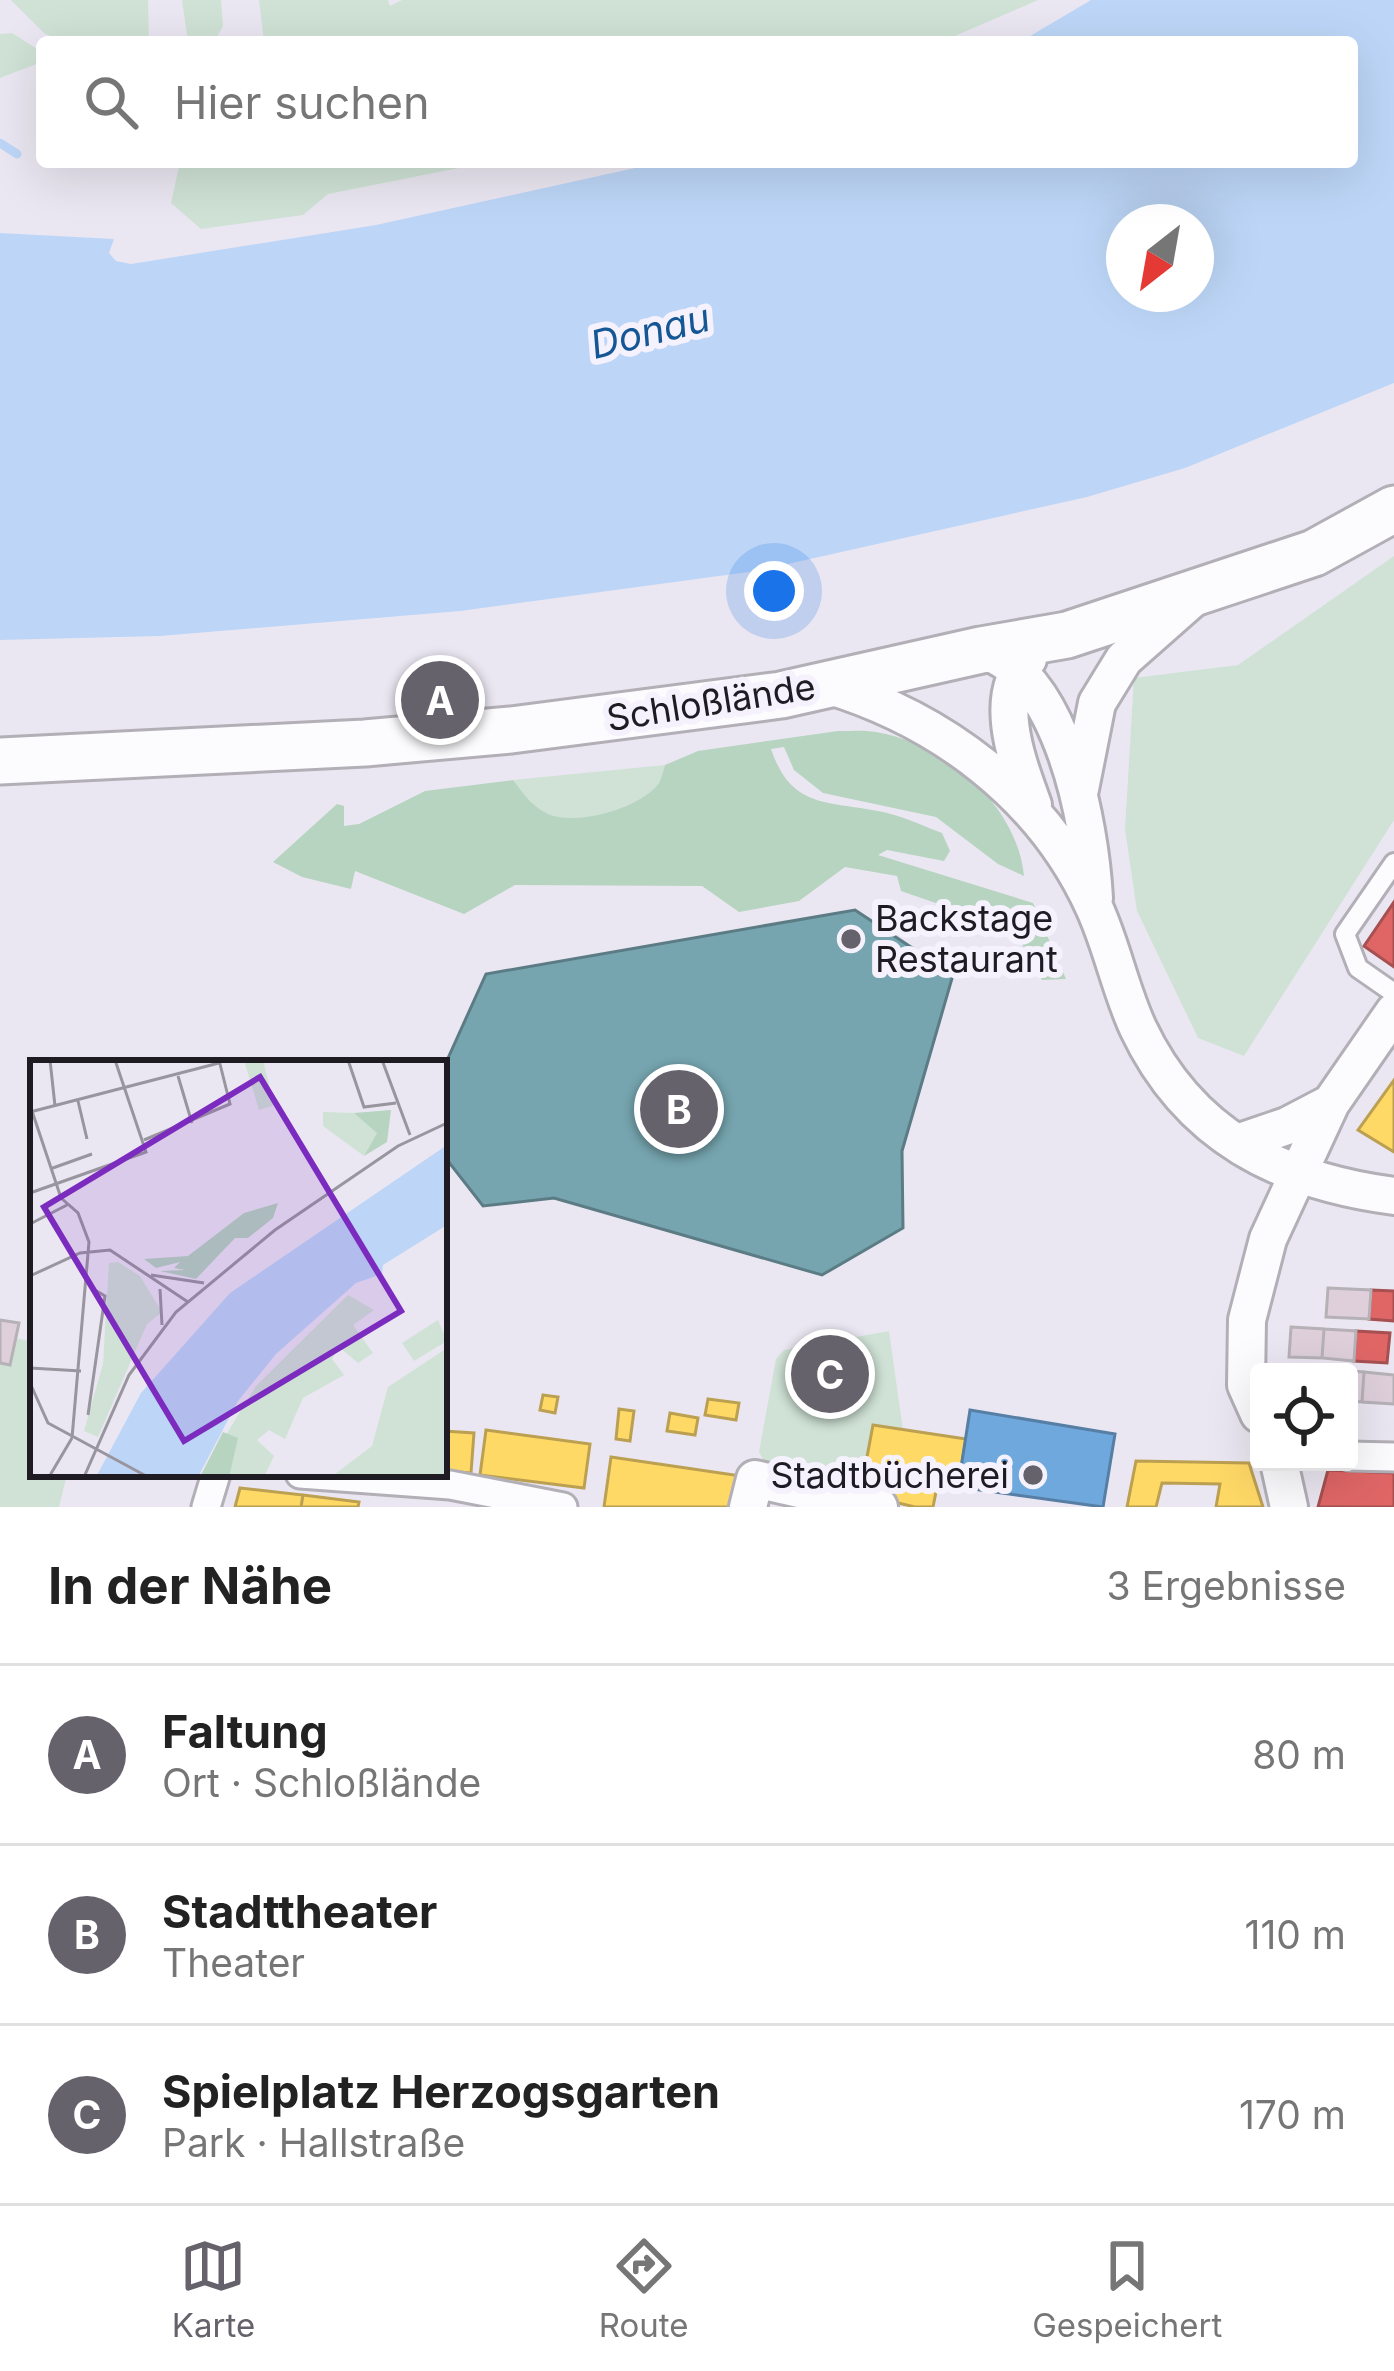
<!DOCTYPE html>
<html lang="de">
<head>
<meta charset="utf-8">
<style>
	:root { --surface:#fff; --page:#f6f6f6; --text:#222; --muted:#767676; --line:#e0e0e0; --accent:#66626b }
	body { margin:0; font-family:Inter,sans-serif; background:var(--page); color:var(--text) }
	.controls { position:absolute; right:36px; bottom:36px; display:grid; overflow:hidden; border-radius:12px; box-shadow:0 12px 48px #0002 }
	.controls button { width:108px; height:108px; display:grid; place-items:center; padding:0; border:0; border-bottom:3px solid var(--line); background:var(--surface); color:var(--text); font:60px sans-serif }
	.compass { position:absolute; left:1106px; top:204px; width:108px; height:108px; border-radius:50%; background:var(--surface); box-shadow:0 12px 48px #0002; rotate:211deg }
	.you { position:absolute; left:774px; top:591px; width:42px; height:42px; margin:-30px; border:9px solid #fff; border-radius:50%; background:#1a73e8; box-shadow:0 0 0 18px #1a73e833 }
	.badge { display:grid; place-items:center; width:78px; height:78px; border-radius:50%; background:var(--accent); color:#fff; font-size:39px; font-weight:700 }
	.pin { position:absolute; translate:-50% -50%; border:6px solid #fff; box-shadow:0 3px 12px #0006 }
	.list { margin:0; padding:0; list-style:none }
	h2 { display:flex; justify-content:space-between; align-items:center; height:156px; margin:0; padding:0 48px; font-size:51px }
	h2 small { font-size:39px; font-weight:400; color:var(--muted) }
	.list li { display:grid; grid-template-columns:78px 1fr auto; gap:36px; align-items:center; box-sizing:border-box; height:180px; padding:0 48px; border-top:3px solid var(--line) }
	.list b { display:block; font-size:45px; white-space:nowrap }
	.list p { margin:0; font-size:39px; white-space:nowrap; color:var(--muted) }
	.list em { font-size:39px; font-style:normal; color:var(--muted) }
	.icon { flex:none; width:66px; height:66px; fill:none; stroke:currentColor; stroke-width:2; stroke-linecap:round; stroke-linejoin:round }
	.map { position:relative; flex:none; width:1394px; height:1507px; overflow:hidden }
	.search { position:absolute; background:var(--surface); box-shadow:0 12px 48px #0002; left:36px; right:36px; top:36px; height:132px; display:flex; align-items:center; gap:30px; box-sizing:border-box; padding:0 42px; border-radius:12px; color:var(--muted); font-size:45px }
	.sheet { height:696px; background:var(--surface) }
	nav { display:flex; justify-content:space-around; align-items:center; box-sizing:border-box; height:168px; border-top:3px solid var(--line); background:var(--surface); font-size:33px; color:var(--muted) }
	nav a { display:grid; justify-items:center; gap:6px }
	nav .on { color:var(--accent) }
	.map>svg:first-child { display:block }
	.green { fill:#cfe2d5 }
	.forest { fill:#b6d4bf }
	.water { fill:#bdd6f7; fill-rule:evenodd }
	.homes { fill:#ffd966; stroke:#bca052; stroke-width:3 }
	.shops { fill:#e06666; stroke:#a65052; stroke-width:3 }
	.schools { fill:#6fa8dc; stroke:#577ea4; stroke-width:3 }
	.public { fill:#76a5af; stroke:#5c7c85; stroke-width:3 }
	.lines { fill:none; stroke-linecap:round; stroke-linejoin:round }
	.stream { stroke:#bdd6f7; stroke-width:9 }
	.building { fill:#decfdb; stroke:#b6b1b7; stroke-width:3 }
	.service-casing { stroke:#b2afb7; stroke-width:24 }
	.pedestrian-casing { stroke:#b2afb7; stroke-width:33 }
	.minor-casing { stroke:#b2afb7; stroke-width:42 }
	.tertiary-casing { stroke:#b2afb7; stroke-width:51 }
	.service { stroke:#fcfbfd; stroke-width:18 }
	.pedestrian { stroke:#fcfbfd; stroke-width:27 }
	.minor { stroke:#fcfbfd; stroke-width:36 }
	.tertiary { stroke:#fcfbfd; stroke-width:45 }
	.poi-dot { fill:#66626b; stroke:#f6f2fd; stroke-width:4.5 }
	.labels { text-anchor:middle; stroke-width:12; stroke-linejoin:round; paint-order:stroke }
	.street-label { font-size:36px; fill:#1e1b22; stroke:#f6f2fd }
	.poi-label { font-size:36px; fill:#1e1b22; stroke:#f6f2fd; text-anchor:start }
	.water-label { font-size:39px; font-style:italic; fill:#145794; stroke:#f6f2fd }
	.inset-road { fill:none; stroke:#99959f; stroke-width:3 }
	.view { fill:#7b2cbf; fill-opacity:0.15; stroke:#7b2cbf; stroke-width:6 }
	.inset-edge { fill:none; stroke:#1e1b22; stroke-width:6 }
</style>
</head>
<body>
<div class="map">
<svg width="1394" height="1507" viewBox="0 0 1394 1507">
	<rect width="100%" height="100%" fill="#ebe7f2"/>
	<!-- green -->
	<path class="green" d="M 11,0 L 148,0 L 149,40 L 62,42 L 44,33 Z
		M 182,0 L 221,0 L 223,26 L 217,37 L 199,42 L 187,35 Z
		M 259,0 L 388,0 L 390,6 L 402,0 L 1038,0 L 941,42 L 264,42 Z
		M 12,33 L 42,52 L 42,62 L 0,78 L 0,34 Z
		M 180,162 L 489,162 L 328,194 L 303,215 L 201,229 L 171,203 Z
		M 1394,556 L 1394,820 L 1244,1056 L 1198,1038 L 1137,911 L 1125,829 L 1134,678 L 1238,665 Z
		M 665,765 C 663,771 662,777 659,783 C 640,809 575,827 546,813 C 531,805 523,793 513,780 Z
		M 889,1331 L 903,1430 L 860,1494 L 769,1471 L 759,1452 L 776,1359 L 784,1350 Z
		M 16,1338 L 33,1342 L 33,1474 L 67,1474 L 59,1507 L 0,1507 L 0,1363 L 10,1365 Z"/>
	<!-- forest -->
	<path class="forest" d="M 838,731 C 850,731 864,730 876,732 C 946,744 1017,805 1024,876 L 998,864 L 936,817 L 823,793 L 794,770 L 784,747 L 771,749 C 791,808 826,801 878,811 C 900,815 921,825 942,833 L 950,851 L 944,861 L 887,850 L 878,855 L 1033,903 L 1066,979 L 1042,980 L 1014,930 L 901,891 L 897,876 L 845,867 L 799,901 L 739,912 L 702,886 L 515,885 L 464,914 L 355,871 L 351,889 L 302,877 L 273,862 L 337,804 L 344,806 L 344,826 L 359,824 L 425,791 L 513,780 C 523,793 531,805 546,813 C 574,827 640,809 659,783 C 662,777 663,771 665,765 L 698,751 Z"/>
	<!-- water -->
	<path class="water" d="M 1091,0 L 1394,0 L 1394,383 L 1185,468 L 1087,497 L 756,571 L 460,611 L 160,636 L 0,640 L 0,233 L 114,239 L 109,253 L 116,261 L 131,264 L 376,225 L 662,162 L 1352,162 L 1352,42 L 1020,42 ZM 1124,222 L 1196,222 L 1196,294 L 1124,294 Z"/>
	<!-- homes -->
	<path class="homes" d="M 1394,1080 L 1394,1152 L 1358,1130 Z
		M 543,1395 L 558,1397 L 555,1413 L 540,1410 Z
		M 708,1399 L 739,1403 L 736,1420 L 705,1415 Z
		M 619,1409 L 634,1411 L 630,1441 L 616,1439 Z
		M 670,1413 L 698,1418 L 695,1435 L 667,1431 Z
		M 873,1425 L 966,1439 L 958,1487 L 938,1482 L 933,1507 L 915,1507 L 860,1494 Z
		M 486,1430 L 590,1444 L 584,1488 L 480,1475 Z
		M 444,1431 L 474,1433 L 471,1473 L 444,1471 Z
		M 611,1457 L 741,1476 L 737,1507 L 604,1507 Z
		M 1136,1461 L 1249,1463 L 1263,1507 L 1216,1507 L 1220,1484 L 1162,1483 L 1156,1507 L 1127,1507 Z
		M 240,1488 L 303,1495 L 301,1507 L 235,1507 Z
		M 303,1495 L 359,1502 L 358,1507 L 301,1507 Z"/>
	<!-- shops -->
	<path class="shops" d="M 1394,902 L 1394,967 L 1364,946 Z
		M 1371,1290 L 1394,1291 L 1394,1321 L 1369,1319 Z
		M 1356,1331 L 1390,1333 L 1387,1363 L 1354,1361 Z
		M 1328,1470 L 1394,1473 L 1394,1507 L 1318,1507 Z"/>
	<!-- schools -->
	<path class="schools" d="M 970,1410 L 1115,1434 L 1103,1507 L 958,1487 Z"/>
	<!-- public -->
	<path class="public" d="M 855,910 L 953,975 L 902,1151 L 903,1228 L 822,1275 L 554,1198 L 483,1206 L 444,1156 L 444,1067 L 486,974 Z"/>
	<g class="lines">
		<!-- stream -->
		<path class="stream" d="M 0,143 L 17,154"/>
	</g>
	<!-- building -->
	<path class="building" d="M 1328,1288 L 1371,1290 L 1369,1319 L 1326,1317 Z
		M 0,1320 L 19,1323 L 10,1365 L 0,1363 Z
		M 1291,1327 L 1324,1329 L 1322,1358 L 1289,1357 Z
		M 1324,1329 L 1356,1331 L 1354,1361 L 1322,1358 Z
		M 1330,1370 L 1364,1372 L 1362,1402 L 1349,1401 L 1349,1372 Z
		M 1364,1372 L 1394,1375 L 1394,1404 L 1362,1402 Z"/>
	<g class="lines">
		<!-- service casing -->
		<g class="service-casing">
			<path id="service" d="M 1394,863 L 1345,934 L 1358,968 L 1394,993"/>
		</g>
		<!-- pedestrian casing -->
		<g class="pedestrian-casing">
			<path id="pedestrian" d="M 1349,1456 L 1394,1457
				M 300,1474 L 450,1485 L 563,1507
				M 206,1507 L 216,1474"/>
		</g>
		<!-- minor casing -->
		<g class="minor-casing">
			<path id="minor" d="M 981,650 C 1063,673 1090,824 1094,898
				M 1028,659 C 991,698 1018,763 1033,805
				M 827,685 C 942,720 1043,795 1094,907 C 1112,946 1120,989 1138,1028 C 1189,1136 1280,1181 1394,1196
				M 1080,789 L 1097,703 L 1124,659 L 1192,599
				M 1237,1143 L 1287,1126 L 1331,1103
				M 1259,1414 L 1246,1385 L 1247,1320 L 1268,1239 L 1331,1103 L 1394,1012
				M 1279,1462 L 1289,1507
				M 748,1507 L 755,1479 L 879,1507"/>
		</g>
		<!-- tertiary casing -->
		<g class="tertiary-casing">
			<path id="tertiary" d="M 0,761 L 365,743 L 511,730 L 781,695 L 981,650 L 1067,635 L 1314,553 L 1394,509"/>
		</g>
		<!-- service -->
		<use href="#service" class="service"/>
		<!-- pedestrian -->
		<use href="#pedestrian" class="pedestrian"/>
		<!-- minor -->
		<use href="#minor" class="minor"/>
		<!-- tertiary -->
		<use href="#tertiary" class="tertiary"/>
	</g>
	<!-- markers -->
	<g class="poi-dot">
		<circle cx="851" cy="939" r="12"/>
		<circle cx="1033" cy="1475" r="12"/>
	</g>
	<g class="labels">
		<!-- street labels -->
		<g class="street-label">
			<text transform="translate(711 702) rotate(-9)" y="13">Schloßlände</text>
		</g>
		<!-- poi labels -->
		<g class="poi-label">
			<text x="875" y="931">Backstage<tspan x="875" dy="41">Restaurant</tspan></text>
			<text x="1009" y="1488" text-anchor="end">Stadtbücherei</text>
		</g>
		<!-- water labels -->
		<g class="water-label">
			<text transform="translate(650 331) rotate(-14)" y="14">Donau</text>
		</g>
	</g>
	<!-- overview -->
	<g transform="translate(30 1060)">
		<rect width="417" height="417" fill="#ebe7f2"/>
		<path d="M 214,0 L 233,0 L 244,45 L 229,50 ZM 293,52 L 324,53 L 338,63 L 347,73 L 334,96 L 293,66 ZM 88,202 L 110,216 L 132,252 L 117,264 L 68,377 L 54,371 L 73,304 L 79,203 ZM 318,235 L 344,250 L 323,265 L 343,293 L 328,303 L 309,287 L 302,299 L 314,315 L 273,338 L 255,379 L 239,370 L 227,380 L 244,396 L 234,417 L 170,417 L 226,326 ZM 408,260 L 417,281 L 384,301 L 372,283 ZM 417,288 L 417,417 L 301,417 L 342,386 L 358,327 Z" fill="#cfe2d5"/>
		<path d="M 361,50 L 357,82 L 334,96 L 347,73 L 324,53 ZM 248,143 L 243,158 L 218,178 L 205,178 L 166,219 L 130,211 L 155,210 L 144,208 L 150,202 L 126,208 L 114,199 L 158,196 L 214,153 ZM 193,372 L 208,378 L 199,417 L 170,417 Z" fill="#b6d4bf"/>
		<path d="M 417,85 L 417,165 L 353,205 L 352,214 L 326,223 L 246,294 L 208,341 L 168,417 L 66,417 L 111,333 L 200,233 Z" fill="#bdd6f7"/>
		<path class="inset-road" d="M 20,0 L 25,46M 318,0 L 334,47 L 366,43M 352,0 L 380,75M 148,16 L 162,63M 48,41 L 57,79M 2,51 L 31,138 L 48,153 L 59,182 L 42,378M 0,52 L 189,3M 114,80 L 200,44 L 189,0M 20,109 L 62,94M 0,133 L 116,92 L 85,0M 0,164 L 37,145M 121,215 L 174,223M 0,216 L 50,193 L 80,190 L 158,242M 130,229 L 132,265M 0,308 L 51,311M 0,323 L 18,363 L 118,417M 58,355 L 75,236 L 60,227M 19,417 L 42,378M 54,417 L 99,315 L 146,252 L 245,170 L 368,86 L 417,63"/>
		<path class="view" d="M 230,17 L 371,251 L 154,381 L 14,147 Z"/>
		<rect width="417" height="417" class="inset-edge"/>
	</g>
</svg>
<div class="controls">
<button><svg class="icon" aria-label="locate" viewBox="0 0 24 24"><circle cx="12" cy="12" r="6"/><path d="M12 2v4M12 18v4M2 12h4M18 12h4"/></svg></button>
</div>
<svg class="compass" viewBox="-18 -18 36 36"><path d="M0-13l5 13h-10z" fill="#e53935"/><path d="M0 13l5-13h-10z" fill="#767676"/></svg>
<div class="you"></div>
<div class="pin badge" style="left:440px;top:700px">A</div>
<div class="pin badge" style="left:679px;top:1109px">B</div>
<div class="pin badge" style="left:830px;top:1374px">C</div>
<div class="search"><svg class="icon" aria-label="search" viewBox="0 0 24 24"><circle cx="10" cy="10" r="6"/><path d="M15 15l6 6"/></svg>Hier suchen</div>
</div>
<section class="sheet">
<h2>In der Nähe<small>3 Ergebnisse</small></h2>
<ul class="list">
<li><span class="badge">A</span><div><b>Faltung</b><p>Ort · Schloßlände</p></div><em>80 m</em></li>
<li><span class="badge">B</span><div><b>Stadttheater</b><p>Theater</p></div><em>110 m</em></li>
<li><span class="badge">C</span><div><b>Spielplatz Herzogsgarten</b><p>Park · Hallstraße</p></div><em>170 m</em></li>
</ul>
</section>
<nav>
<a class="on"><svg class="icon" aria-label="map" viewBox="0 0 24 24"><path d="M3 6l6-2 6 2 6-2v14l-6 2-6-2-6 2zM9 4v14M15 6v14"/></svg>Karte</a>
<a><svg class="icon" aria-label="directions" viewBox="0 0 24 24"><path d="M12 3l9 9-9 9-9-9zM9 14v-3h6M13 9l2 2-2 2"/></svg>Route</a>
<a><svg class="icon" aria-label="saved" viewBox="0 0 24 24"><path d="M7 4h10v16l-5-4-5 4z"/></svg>Gespeichert</a>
</nav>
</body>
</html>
